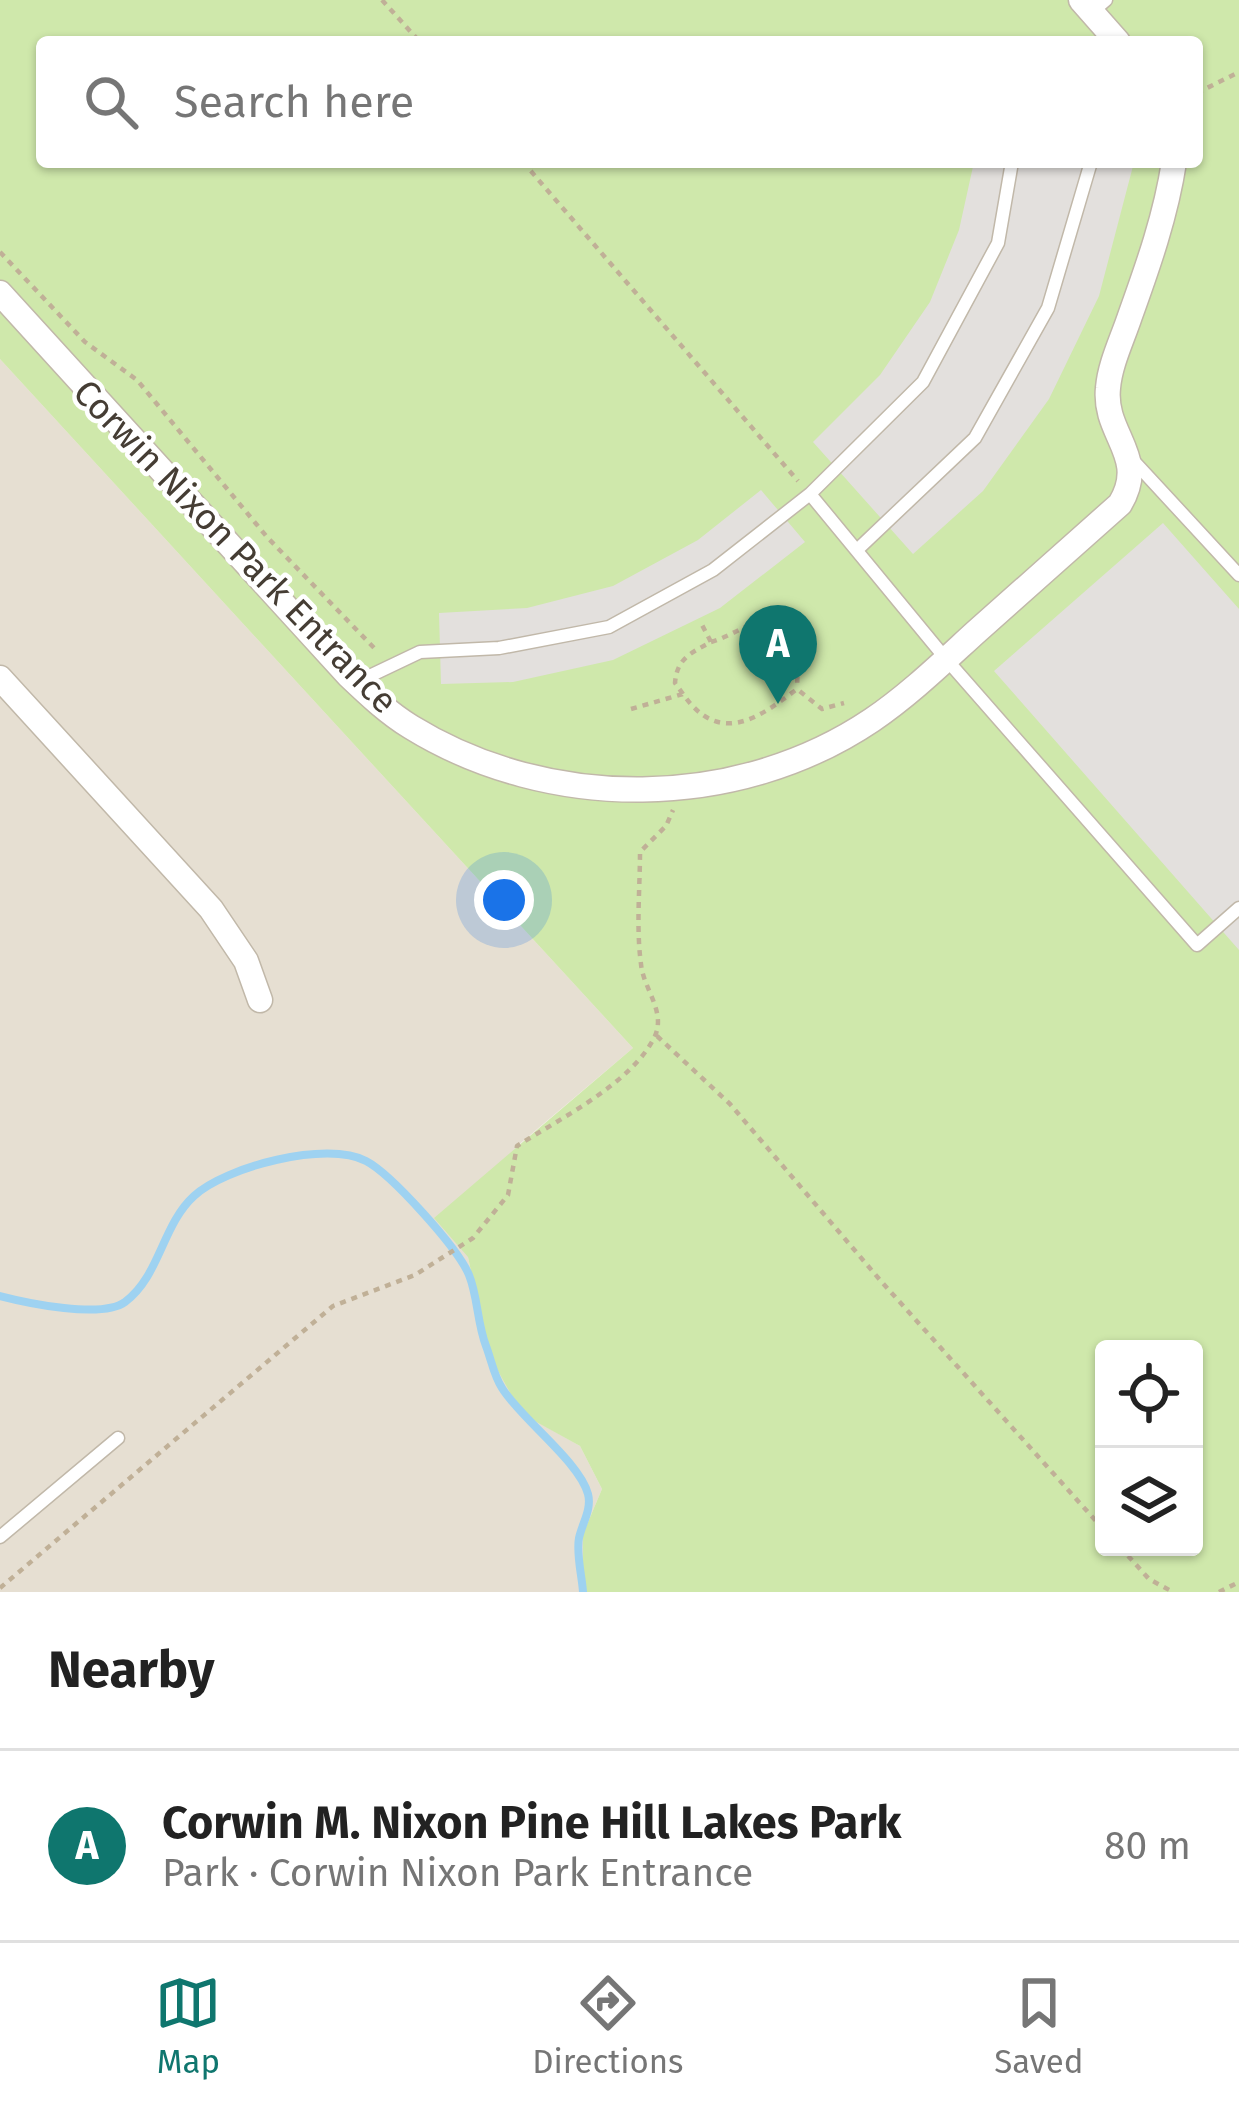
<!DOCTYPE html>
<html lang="en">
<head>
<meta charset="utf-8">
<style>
	:root { --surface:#fff; --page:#f2f2f2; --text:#222; --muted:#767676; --line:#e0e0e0; --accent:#0f766e }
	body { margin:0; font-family:"Fira Sans",sans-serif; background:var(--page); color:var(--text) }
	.controls { position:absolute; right:36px; bottom:36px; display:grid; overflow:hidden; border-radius:12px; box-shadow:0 3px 9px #0004 }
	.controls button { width:108px; height:108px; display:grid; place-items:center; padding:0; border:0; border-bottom:3px solid var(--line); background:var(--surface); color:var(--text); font:60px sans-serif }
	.you { position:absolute; left:504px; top:900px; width:42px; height:42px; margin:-30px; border:9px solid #fff; border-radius:50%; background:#1a73e8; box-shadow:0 0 0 18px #1a73e833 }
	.badge { display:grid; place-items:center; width:78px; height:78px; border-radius:50%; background:var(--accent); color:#fff; font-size:39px; font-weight:700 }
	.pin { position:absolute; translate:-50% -99px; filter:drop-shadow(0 3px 6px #0008) }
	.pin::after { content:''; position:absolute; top:63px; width:42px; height:36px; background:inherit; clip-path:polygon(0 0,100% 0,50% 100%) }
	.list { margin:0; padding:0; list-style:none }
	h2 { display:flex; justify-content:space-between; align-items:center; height:156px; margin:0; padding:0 48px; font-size:51px }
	h2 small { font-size:39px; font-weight:400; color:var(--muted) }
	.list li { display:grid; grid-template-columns:78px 1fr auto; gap:36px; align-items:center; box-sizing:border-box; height:192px; padding:0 48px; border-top:3px solid var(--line) }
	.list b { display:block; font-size:45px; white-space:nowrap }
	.list p { margin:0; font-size:39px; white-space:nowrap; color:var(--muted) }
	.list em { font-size:39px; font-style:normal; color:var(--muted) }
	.icon { flex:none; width:66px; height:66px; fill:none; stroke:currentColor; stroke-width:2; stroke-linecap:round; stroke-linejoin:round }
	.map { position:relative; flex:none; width:1239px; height:1592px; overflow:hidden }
	.search { position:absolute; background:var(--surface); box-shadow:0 3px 9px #0004; left:36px; right:36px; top:36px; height:132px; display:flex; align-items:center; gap:30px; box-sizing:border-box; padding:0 42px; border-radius:12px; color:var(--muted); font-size:45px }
	.sheet { height:348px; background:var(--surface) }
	nav { display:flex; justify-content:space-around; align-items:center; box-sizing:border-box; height:168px; border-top:3px solid var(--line); background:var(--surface); font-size:33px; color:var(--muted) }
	nav a { display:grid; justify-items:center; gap:6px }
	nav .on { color:var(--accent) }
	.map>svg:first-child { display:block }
	.residential { fill:#e6dfd2 }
	.green { fill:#cfe8ab; fill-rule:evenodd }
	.parking { fill:#e3e0dd }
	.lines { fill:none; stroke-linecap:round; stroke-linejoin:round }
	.stream { stroke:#9ed2f1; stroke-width:8 }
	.lane-casing { stroke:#c1b8a9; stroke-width:15 }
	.street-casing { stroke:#c1b8a9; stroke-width:27 }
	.path { stroke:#c0b097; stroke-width:4.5; stroke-dasharray:6 6; stroke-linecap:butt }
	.lane { stroke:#fff; stroke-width:12 }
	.street { stroke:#fff; stroke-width:24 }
	.labels { text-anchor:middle; stroke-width:9; stroke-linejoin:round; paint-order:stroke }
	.street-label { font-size:36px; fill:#453d34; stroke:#fff }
</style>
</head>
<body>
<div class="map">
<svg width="1239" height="1592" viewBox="0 0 1239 1592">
	<rect width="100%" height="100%" fill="#f2eee4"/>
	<!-- residential -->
	<path class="residential" d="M 0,359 L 633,1048 L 517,1146 L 468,1257 L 488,1353 L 522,1413 L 580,1446 L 602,1489 L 583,1534 L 583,1592 L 0,1592 Z"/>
	<!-- green -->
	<path class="green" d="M 0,0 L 1239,0 L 1239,1592 L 583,1592 L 583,1534 L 602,1489 L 580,1446 L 522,1414 L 488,1353 L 468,1257 L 434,1218 L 633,1048 L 0,359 ZM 42,42 L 1197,42 L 1197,162 L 42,162 ZM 1104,1349 L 1194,1349 L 1194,1547 L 1104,1547 Z"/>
	<!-- parking -->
	<path class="parking" d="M 974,162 L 1133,166 L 1099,296 L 1049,399 L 983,491 L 913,554 L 813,442 L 880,375 L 930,302 L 959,230 Z
		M 761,490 L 805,542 L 720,608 L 613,660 L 513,682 L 441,684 L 439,613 L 527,608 L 613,586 L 698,540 Z
		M 1163,523 L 1239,609 L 1239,950 L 994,671 Z"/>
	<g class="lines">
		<!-- stream -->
		<path class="stream" d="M 0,1296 C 27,1303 102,1319 125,1302 C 160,1276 162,1225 194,1196 C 225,1167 327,1140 366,1161 C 391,1174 458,1248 469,1275 C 478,1297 477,1323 486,1346 C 491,1359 494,1376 502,1388 C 520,1418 579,1461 588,1494 C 592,1509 582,1524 579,1538 C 576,1554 582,1576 583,1592"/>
		<!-- lane casing -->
		<g class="lane-casing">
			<path id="lane" d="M 1092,12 L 1106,0
				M 1130,457 L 1239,575
				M 810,494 L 923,382 L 998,243 L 1012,162
				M 857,550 L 975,438 L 1048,308 L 1091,162
				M 357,682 L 420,652 L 499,648 L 609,627 L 713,570 L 810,494 L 946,659 L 1197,945 L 1239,908
				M 0,1537 L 118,1438"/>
		</g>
		<!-- street casing -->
		<g class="street-casing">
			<path id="street" d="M 1081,0 L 1118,42
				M 0,293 L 348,675 C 368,694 388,713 411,727 C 549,812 737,811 872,720 C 909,695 943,662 976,632 C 1024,589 1072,547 1120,504 C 1149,456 1103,435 1108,388 C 1110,364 1122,340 1130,316 C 1148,266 1166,215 1174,162
				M 0,678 L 211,909 L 246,961 L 260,1000"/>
		</g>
		<!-- path -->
		<path class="path" d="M 382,0 L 420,42
			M 1197,93 L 1239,72
			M 523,162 L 798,481
			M 0,252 L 85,342 L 137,380 L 267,537 L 378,652
			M 711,642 C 733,636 755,617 777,620 L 798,663 L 797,687
			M 683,694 L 675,683 C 677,658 691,653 711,642 L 701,623
			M 631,709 L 683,694 C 719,746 758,719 797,689 L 822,709 L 844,703
			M 657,1036 L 730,1104 L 880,1280 L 1104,1530
			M 1120,1547 L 1149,1579 L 1173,1592
			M 0,1588 L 333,1306 L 415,1275 L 473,1238 L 508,1195 L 517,1146 C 559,1119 633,1083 655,1036 C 666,1011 643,988 641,964 C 636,928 640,888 640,852 L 666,826 L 673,810
			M 1219,1592 L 1239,1582"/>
		<!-- lane -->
		<use href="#lane" class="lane"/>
		<!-- street -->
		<use href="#street" class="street"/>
	</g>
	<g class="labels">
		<!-- street labels -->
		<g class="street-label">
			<text transform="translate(236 546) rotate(46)" y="13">Corwin Nixon Park Entrance</text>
		</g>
	</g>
</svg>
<div class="controls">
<button><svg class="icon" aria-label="locate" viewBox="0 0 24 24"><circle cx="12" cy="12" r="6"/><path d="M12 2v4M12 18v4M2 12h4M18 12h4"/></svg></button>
<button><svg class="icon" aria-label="layers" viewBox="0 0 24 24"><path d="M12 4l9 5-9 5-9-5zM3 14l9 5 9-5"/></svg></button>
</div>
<div class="you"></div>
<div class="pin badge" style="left:778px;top:704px">A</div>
<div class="search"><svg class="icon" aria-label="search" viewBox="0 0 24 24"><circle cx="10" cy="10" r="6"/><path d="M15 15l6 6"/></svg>Search here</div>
</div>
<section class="sheet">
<h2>Nearby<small></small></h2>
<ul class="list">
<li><span class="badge">A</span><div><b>Corwin M. Nixon Pine Hill Lakes Park</b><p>Park · Corwin Nixon Park Entrance</p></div><em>80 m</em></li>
</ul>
</section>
<nav>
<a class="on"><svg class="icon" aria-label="map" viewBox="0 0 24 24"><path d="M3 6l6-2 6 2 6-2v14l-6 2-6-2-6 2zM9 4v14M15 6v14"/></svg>Map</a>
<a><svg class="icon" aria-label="directions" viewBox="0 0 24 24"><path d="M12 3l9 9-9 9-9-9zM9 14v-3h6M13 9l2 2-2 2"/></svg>Directions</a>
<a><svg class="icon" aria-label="saved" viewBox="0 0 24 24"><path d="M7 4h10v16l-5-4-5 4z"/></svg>Saved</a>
</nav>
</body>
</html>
